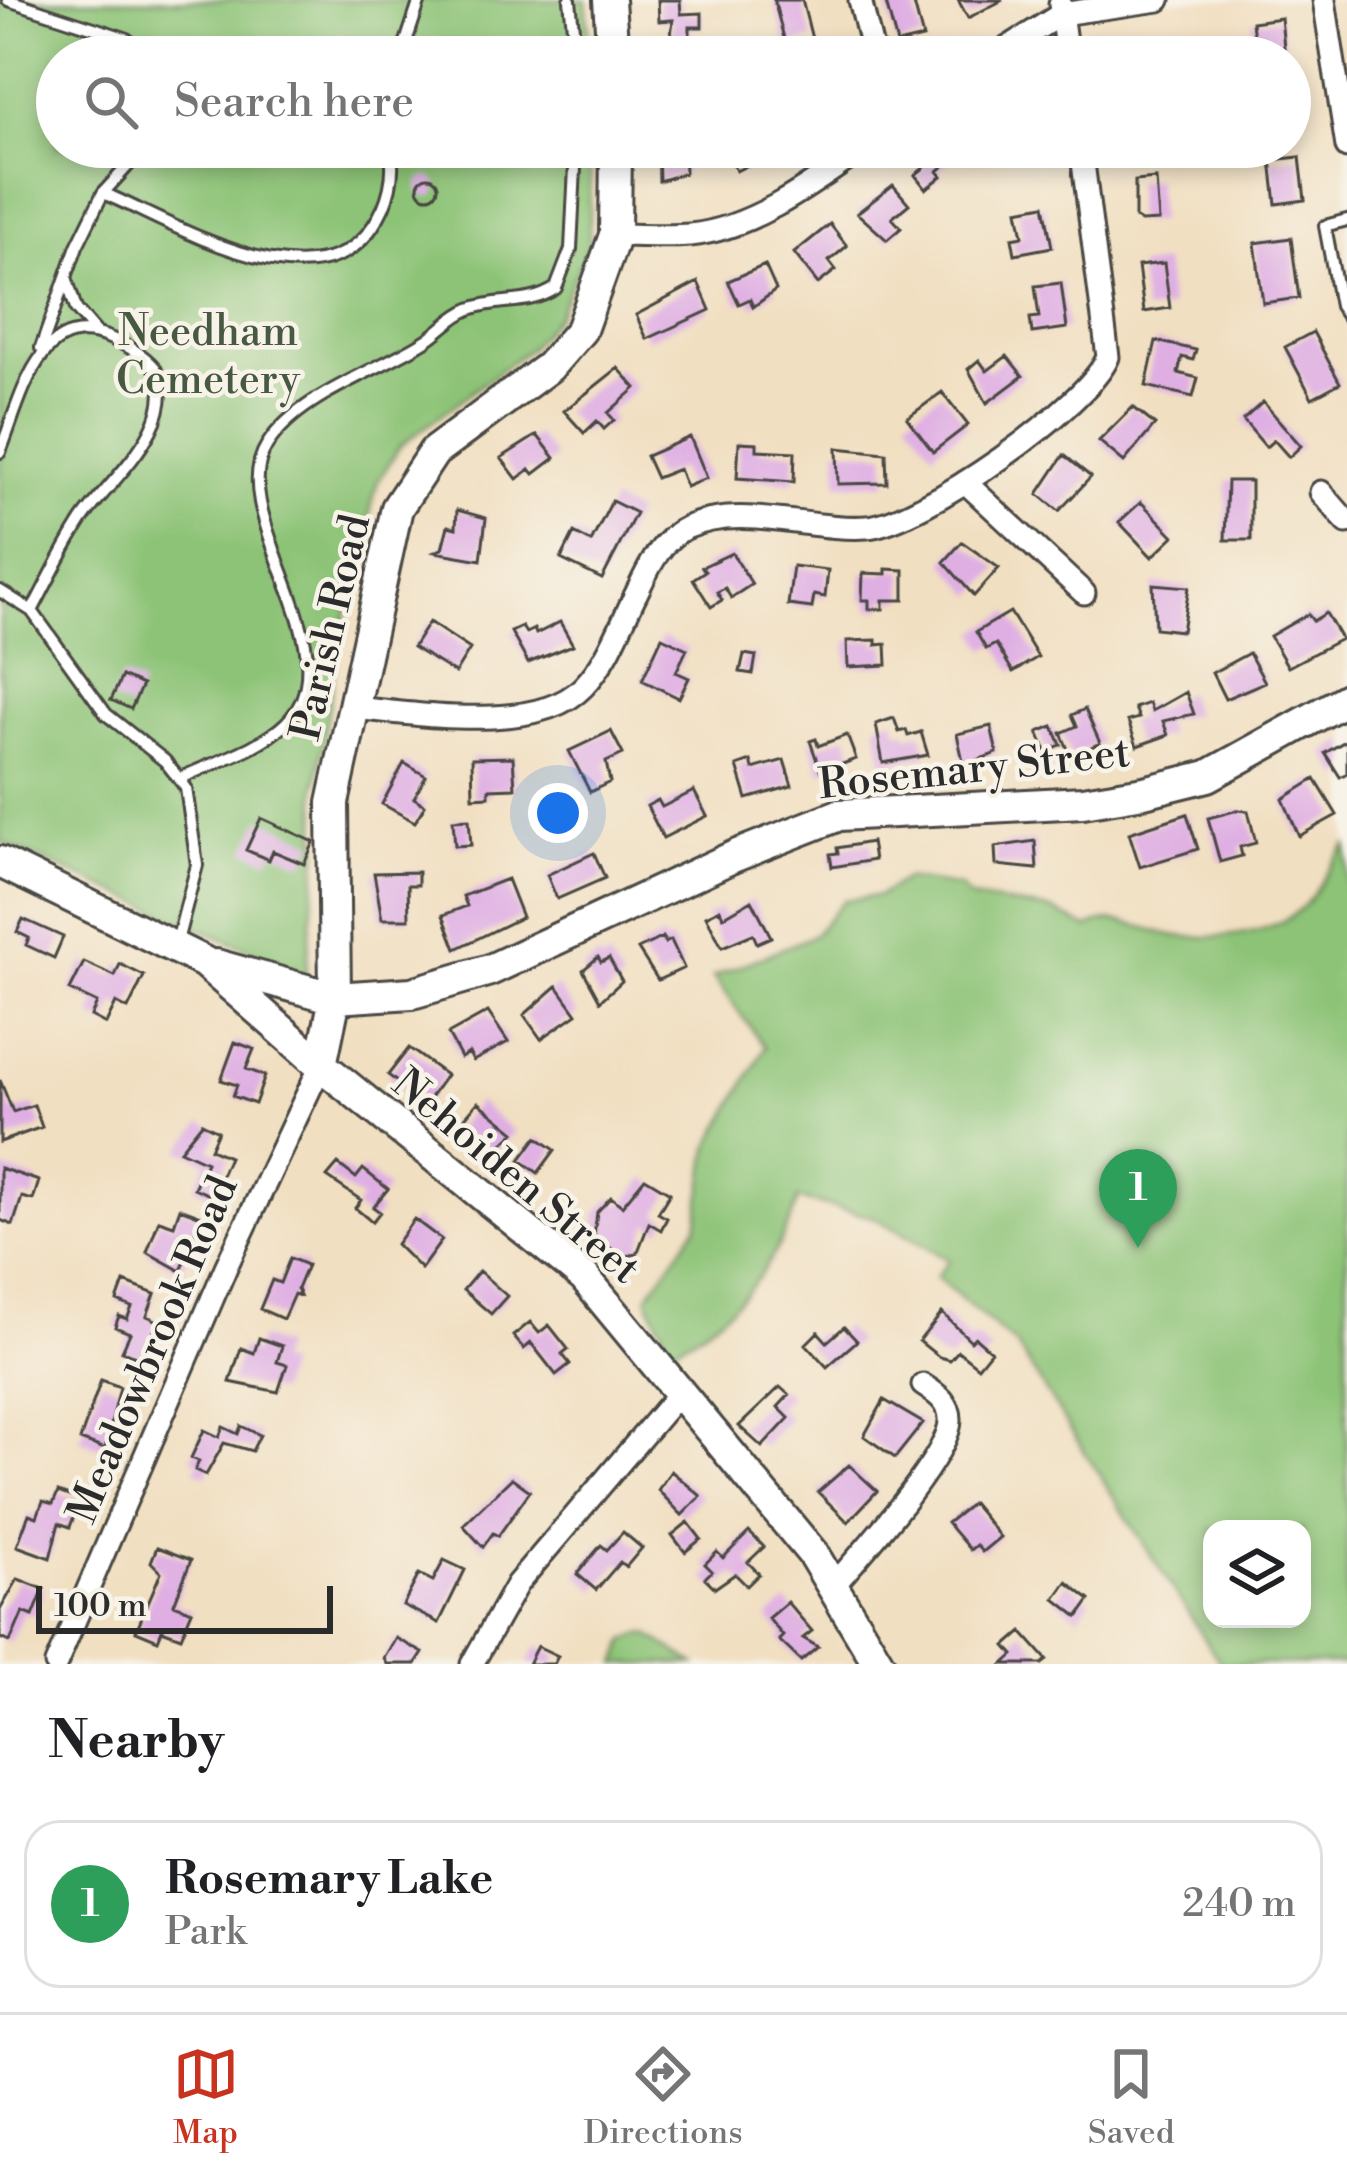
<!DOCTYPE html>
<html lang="en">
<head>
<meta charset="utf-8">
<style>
	:root { --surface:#fff; --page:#f2f2f2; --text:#202124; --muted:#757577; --line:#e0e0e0; --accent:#c8321e }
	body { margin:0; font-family:"Libre Bodoni",serif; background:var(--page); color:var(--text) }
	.controls { position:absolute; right:36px; bottom:36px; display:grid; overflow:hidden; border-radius:24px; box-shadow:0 6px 18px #0003 }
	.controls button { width:108px; height:108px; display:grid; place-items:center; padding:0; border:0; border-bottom:3px solid var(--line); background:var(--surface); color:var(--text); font:60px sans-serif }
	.scale { position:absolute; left:36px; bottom:30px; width:297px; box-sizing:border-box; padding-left:12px; border:6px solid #2b2b2b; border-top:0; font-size:33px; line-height:42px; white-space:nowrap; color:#2b2b2b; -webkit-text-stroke:9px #f7f3e8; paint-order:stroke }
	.you { position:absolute; left:558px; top:813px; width:42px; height:42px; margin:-30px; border:9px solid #fff; border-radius:50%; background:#1a73e8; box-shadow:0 0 0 18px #1a73e833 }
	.badge { display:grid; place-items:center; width:78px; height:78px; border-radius:50%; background:var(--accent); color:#fff; font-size:39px; font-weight:700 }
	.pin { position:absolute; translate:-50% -99px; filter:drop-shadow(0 3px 6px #0008) }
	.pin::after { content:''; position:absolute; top:63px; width:42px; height:36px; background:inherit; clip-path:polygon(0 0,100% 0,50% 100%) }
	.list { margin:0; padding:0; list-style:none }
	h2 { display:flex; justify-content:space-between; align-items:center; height:156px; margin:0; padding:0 48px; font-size:51px }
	h2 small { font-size:39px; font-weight:400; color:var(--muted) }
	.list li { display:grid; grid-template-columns:78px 1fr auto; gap:36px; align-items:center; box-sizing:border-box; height:168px; margin:0 24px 24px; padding:0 24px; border:3px solid var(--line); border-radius:36px }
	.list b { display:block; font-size:45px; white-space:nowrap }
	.list p { margin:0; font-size:39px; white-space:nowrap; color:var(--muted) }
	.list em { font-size:39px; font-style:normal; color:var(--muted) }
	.icon { flex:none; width:66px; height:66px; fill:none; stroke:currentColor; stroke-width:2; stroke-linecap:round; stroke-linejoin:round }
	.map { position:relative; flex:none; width:1347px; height:1664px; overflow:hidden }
	.search { position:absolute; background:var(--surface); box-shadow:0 6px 18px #0003; left:36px; right:36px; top:36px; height:132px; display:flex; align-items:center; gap:30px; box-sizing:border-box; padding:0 42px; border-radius:66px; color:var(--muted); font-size:45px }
	.sheet { height:348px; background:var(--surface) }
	nav { display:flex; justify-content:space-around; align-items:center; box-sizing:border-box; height:168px; border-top:3px solid var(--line); background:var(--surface); font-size:33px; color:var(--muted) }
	nav a { display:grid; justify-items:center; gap:6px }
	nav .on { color:var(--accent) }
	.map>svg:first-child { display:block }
	.green { fill:#8cc376; stroke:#5c7750; stroke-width:3; fill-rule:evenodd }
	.building { fill:#dfafe3 }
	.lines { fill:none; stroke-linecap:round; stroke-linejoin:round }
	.lane-casing { stroke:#494642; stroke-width:16 }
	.street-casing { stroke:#494642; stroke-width:27 }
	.secondary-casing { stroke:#494642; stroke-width:36 }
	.lane { stroke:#fff; stroke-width:10 }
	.street { stroke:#fff; stroke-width:21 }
	.secondary { stroke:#fff; stroke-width:30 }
	.labels { text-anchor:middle; stroke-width:9; stroke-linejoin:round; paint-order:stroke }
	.park-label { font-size:42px; fill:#485942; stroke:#f7f3e8 }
	.street-label { font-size:42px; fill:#2b2b2b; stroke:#f7f3e8 }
</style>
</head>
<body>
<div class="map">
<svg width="1347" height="1664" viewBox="0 0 1347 1664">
	<rect width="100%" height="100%" fill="#f7f3e8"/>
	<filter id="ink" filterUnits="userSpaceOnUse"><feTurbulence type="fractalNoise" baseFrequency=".00833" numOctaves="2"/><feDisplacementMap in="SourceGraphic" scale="24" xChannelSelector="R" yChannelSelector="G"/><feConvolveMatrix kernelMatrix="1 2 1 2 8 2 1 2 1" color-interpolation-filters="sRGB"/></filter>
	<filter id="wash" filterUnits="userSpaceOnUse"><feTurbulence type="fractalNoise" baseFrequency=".004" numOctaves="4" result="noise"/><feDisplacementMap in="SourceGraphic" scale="48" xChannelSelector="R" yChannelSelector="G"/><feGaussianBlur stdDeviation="2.7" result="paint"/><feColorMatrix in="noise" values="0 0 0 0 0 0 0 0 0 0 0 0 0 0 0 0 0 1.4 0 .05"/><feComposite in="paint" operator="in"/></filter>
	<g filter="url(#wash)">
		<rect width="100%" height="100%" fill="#f1dfc1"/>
		<!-- green -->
		<path class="green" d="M 0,0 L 586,0 L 591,57 L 57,57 L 57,147 L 591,147 L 589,244 L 558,314 L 529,349 L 400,446 L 377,483 L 337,655 L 316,788 L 318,856 L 306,975 L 0,842 Z
			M 1347,845 L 1347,1664 L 1221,1664 L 1016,1345 L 936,1277 L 949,1260 L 873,1217 L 798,1199 C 775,1268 736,1315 671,1349 L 647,1297 L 697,1226 L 709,1148 L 765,1047 L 713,977 L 813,936 L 844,900 L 879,896 L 906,878 L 960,887 L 970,898 L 1052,910 L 1088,928 C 1111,910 1152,933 1178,936 C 1213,940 1268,935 1297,912 C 1318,895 1328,865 1347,845 ZM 1302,1529 L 1302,1619 L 1212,1619 L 1212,1529 Z
			M 642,1634 L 649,1635 L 695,1664 L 617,1664 L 626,1640 Z"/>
		<g id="blocks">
			<!-- building -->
			<path class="building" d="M 658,0 L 680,0 L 681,14 L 702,13 L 702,27 L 690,27 L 690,42 L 670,43 L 673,20 L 659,21 Z
				M 774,0 L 802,0 L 812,39 L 786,46 Z
				M 913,0 L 923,38 L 897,44 L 886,3 Z
				M 958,0 L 1003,0 L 968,18 Z
				M 1281,18 L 1285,57 L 1256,57 L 1252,22 Z
				M 1137,39 L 1139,57 L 1113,57 L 1111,42 Z
				M 658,147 L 684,147 L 685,173 L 659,181 Z
				M 725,147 L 785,147 L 736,171 Z
				M 936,147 L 967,147 L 938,171 L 942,176 L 926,189 L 915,175 L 925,167 L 919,160 Z
				M 1122,147 L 1159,147 L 1160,151 L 1123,156 Z
				M 1300,157 L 1305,200 L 1276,204 L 1271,160 Z
				M418 187a10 10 0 1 1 20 0a10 10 0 1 1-20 0Z
				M 1156,179 L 1159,221 L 1141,222 L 1135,218 L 1135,181 Z
				M 893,185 L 909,204 L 892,218 L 901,228 L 887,240 L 857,213 Z
				M 1044,205 L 1052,247 L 1015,254 L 1012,238 L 1023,236 L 1018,210 Z
				M 830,224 L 847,246 L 829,261 L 836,270 L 818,284 L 794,253 Z
				M 1291,238 L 1299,298 L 1263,303 L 1255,243 Z
				M 1164,263 L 1170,308 L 1144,312 L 1138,266 Z
				M 765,265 L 776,290 L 753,307 L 750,299 L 739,304 L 728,281 Z
				M 698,282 L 710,310 L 647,339 L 636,315 Z
				M 1061,283 L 1067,328 L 1032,333 L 1030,318 L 1039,317 L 1035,286 Z
				M 1313,332 L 1340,383 L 1312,398 L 1285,347 Z
				M 1156,341 L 1196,350 L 1193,360 L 1182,357 L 1178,373 L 1198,378 L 1193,397 L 1146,386 Z
				M 1007,356 L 1023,376 L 987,403 L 968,369 L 979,360 L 987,371 Z
				M 618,368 L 636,388 L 608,413 L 614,420 L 604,429 L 597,421 L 584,433 L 564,411 Z
				M 942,392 L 968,425 L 933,452 L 907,418 Z
				M 1263,402 L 1301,446 L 1289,457 L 1274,440 L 1266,447 L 1243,420 Z
				M 1133,407 L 1155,425 L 1124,462 L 1099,441 Z
				M 537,435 L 555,458 L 534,474 L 530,469 L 517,479 L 501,458 Z
				M 690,437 L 707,478 L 686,487 L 679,469 L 656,478 L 646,456 Z
				M 739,442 L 757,443 L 757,450 L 795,452 L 794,482 L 737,478 Z
				M 837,448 L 886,453 L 887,483 L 838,484 Z
				M 1064,455 L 1091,477 L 1059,511 L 1038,494 Z
				M 1227,481 L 1251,481 L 1251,540 L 1225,540 Z
				M 612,501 L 636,513 L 602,579 L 561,559 L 574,533 L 591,542 Z
				M 1141,502 L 1174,536 L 1152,557 L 1119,522 Z
				M 457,510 L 486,518 L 481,560 L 435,552 L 442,549 L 448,526 L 456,528 Z
				M 962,542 L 999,568 L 974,596 L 944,562 Z
				M 732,553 L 752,584 L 731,598 L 725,588 L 717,592 L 722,600 L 711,607 L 693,579 L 705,571 L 702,567 Z
				M 793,566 L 828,570 L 825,597 L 814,595 L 812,608 L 788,605 Z
				M 886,569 L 904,570 L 904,600 L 883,600 L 883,609 L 869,609 L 869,600 L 862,600 L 863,573 L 886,574 Z
				M 1153,584 L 1189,587 L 1182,631 L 1155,628 Z
				M 1010,612 L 1038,657 L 1013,672 L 996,644 L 986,649 L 976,632 Z
				M 1326,613 L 1341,639 L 1288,667 L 1270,636 L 1308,614 L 1313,621 Z
				M 429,622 L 470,649 L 455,673 L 413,647 Z
				M 560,622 L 573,645 L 528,663 L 511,632 L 522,627 L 526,633 L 534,629 L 536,634 Z
				M 662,637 L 687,649 L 676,672 L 689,678 L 679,698 L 642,680 Z
				M 876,640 L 876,645 L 886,644 L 887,665 L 848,667 L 847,641 Z
				M 1249,653 L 1265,682 L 1225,699 L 1212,673 Z
				M 744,654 L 756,656 L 753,674 L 740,672 Z
				M 122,676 L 142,685 L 131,709 L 111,700 Z
				M 1186,692 L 1194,714 L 1163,721 L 1168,735 L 1137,746 L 1128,721 L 1139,718 L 1135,708 L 1149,703 L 1152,711 Z
				M 1085,709 L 1100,743 L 1071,756 L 1061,733 L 1077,726 L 1072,715 Z
				M 894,718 L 899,732 L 906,730 L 908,736 L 921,732 L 928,755 L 883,763 L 876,724 Z
				M 991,726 L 997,753 L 964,765 L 957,734 Z
				M 1053,726 L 1061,745 L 1046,751 L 1038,732 Z
				M 611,731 L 623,754 L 606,762 L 610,782 L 590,792 L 569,751 Z
				M 847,735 L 856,759 L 821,772 L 810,741 L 816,739 L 818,746 Z
				M 1347,740 L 1347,773 L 1340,777 L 1325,753 Z
				M 513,757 L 515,788 L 489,789 L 489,796 L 473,797 L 472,758 Z
				M 784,760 L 792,786 L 747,799 L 737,766 L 751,761 L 753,769 Z
				M 404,763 L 426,776 L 414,798 L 425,805 L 415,822 L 382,804 Z
				M 1315,779 L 1337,815 L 1299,836 L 1283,799 Z
				M 694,791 L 707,816 L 663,838 L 647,806 L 658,800 L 662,807 Z
				M 1238,810 L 1248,811 L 1256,843 L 1240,847 L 1242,856 L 1220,862 L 1208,818 Z
				M 1187,814 L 1198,849 L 1140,867 L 1129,833 Z
				M 261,818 L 314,842 L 304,864 L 273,851 L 269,860 L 246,850 Z
				M 469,819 L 471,845 L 455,846 L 453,820 Z
				M 1035,841 L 1037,869 L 996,865 L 995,847 Z
				M 871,842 L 874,860 L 832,867 L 830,854 L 838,853 L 837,848 Z
				M 594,853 L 605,878 L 557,899 L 547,875 Z
				M 418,872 L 418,885 L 408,885 L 409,919 L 382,919 L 374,873 Z
				M 507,879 L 522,917 L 456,949 L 443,915 L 467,906 L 463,896 Z
				M 752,900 L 771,937 L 757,943 L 753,934 L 722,947 L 706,916 L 720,909 L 723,917 Z
				M 23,919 L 63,937 L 54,958 L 26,945 L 29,938 L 17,932 Z
				M 663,937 L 665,943 L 671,940 L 684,968 L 658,980 L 638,949 Z
				M 598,957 L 601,962 L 609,958 L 622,981 L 600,1001 L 583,970 Z
				M 84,962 L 115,976 L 120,964 L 144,976 L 128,1009 L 116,1003 L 106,1024 L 91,1016 L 97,1003 L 70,990 Z
				M 557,986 L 577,1014 L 541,1039 L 524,1015 Z
				M 488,1012 L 508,1042 L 473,1061 L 469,1053 L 461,1058 L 448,1034 Z
				M 235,1042 L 254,1049 L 246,1069 L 265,1076 L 255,1104 L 233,1096 L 237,1085 L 221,1080 Z
				M 409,1048 L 446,1075 L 426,1103 L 388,1075 Z
				M 0,1080 L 13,1112 L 34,1105 L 42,1127 L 0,1142 Z
				M 478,1102 L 515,1132 L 490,1155 L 456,1128 Z
				M 202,1123 L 218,1131 L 210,1149 L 229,1157 L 212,1196 L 194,1188 L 206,1162 L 180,1150 Z
				M 537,1137 L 555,1150 L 538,1173 L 520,1160 Z
				M 338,1164 L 356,1178 L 363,1169 L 388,1189 L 373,1207 L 380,1212 L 372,1222 L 355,1208 L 361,1200 L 327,1177 Z
				M 0,1168 L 39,1181 L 33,1200 L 22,1197 L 13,1225 L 0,1220 Z
				M 645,1178 L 670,1193 L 658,1213 L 667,1218 L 661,1230 L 649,1223 L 637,1254 L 622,1257 L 594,1235 L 597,1212 L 611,1197 L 622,1206 Z
				M 180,1208 L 201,1216 L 181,1271 L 147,1252 L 159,1220 L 174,1225 Z
				M 414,1219 L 442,1240 L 421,1269 L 396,1244 Z
				M 290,1258 L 307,1265 L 297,1289 L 300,1296 L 294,1294 L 283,1319 L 260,1309 L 272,1280 L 280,1283 Z
				M 479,1271 L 507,1296 L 491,1314 L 463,1290 Z
				M 124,1282 L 155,1294 L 147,1316 L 158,1321 L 143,1359 L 122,1351 L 130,1333 L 115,1327 L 119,1316 L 127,1319 L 132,1307 L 117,1301 Z
				M 942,1313 L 971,1341 L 975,1337 L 991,1351 L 978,1367 L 958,1351 L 950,1360 L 939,1357 L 919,1341 Z
				M 530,1322 L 539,1333 L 549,1325 L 568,1349 L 562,1354 L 570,1364 L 556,1375 L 531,1343 L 524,1349 L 513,1336 Z
				M 844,1327 L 857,1341 L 827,1367 L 806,1344 L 818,1332 L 827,1342 Z
				M 259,1338 L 282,1346 L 277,1362 L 287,1365 L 278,1392 L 230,1382 L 241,1348 L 254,1353 Z
				M 101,1380 L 120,1387 L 105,1449 L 80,1440 Z
				M 780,1387 L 789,1395 L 778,1407 L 789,1418 L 762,1447 L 739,1426 Z
				M 884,1400 L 923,1423 L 895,1458 L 864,1436 Z
				M 241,1426 L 260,1435 L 252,1451 L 224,1443 L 206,1475 L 195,1470 L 199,1461 L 191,1458 L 204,1430 L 219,1437 L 223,1427 L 238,1434 Z
				M 849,1465 L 877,1491 L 848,1522 L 818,1492 Z
				M 671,1471 L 701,1496 L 682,1515 L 658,1490 Z
				M 512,1478 L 530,1491 L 498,1536 L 493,1533 L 483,1547 L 463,1525 Z
				M 58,1492 L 80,1500 L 70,1527 L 59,1523 L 50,1558 L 17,1546 L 29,1514 L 37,1517 L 43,1501 L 53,1504 Z
				M 972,1503 L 1000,1537 L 982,1552 L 976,1545 L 970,1550 L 947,1523 Z
				M 688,1522 L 701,1539 L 685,1552 L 672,1535 Z
				M 623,1532 L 642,1548 L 626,1567 L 620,1562 L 596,1590 L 577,1574 L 601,1545 L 607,1550 Z
				M 749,1532 L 764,1547 L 748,1562 L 759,1574 L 747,1586 L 735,1574 L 715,1588 L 705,1578 L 712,1571 L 705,1564 L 717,1552 L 723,1558 Z
				M 157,1547 L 191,1560 L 174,1604 L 192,1611 L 181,1637 L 162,1630 L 158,1640 L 136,1631 L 161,1572 L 151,1562 Z
				M 444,1560 L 465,1570 L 439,1623 L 403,1605 L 419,1574 L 433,1581 Z
				M 18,1579 L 44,1589 L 33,1616 L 23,1612 L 10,1642 L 0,1638 L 0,1610 Z
				M 1067,1582 L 1090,1600 L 1078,1617 L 1055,1599 Z
				M 787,1602 L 812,1631 L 803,1638 L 818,1647 L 801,1661 L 779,1640 L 783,1636 L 768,1618 Z
				M 1022,1632 L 1047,1660 L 1042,1664 L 1004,1664 L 1014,1655 L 1006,1646 Z
				M 396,1638 L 423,1653 L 416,1664 L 387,1664 L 384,1658 Z
				M 537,1646 L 558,1656 L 554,1664 L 528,1664 Z"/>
		</g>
	</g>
	<g filter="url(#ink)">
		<use href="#blocks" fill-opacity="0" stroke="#494642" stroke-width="3"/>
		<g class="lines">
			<!-- lane casing -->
			<g class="lane-casing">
				<path id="lane" d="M 8,0 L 125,38 L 151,57
					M 570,0 L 576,57
					M 401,57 L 420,0
					M 103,193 L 145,147
					M 1347,220 L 1325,226 L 1340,306 L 1347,316
					M 67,280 L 76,309 L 95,331
					M 41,348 L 77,246 L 103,193 C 172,222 316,313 373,226 C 389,203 396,174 390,147
					M 0,452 C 20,404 37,310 107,337 C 125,344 143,354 155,368 C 182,424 110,479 82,520 C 63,549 48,581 32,611 L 106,714 L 165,761 L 186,788 L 197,865 L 176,945
					M 0,591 L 32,611
					M 181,778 C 214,762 259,749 286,723 C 358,653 222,514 267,445 C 299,395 376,372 425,341 C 441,331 452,316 470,309 C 500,297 527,307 556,288 L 571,249 L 576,147"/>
			</g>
			<!-- street casing -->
			<g class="street-casing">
				<path id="street" d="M 860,0 L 874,57
					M 1324,0 L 1347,147
					M 1060,4 L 1067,57
					M 993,57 L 1061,14 L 1159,0
					M 615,235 C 640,235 666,237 690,235 C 753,229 815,182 865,147
					M 965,482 L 1084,593
					M 1321,492 L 1347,522
					M 353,708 C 414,713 537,735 583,687 C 608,662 621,623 637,592 C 648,569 661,539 686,528 C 740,503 810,531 867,527 C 921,523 1089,405 1108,357 L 1081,147
					M 834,1585 C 860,1555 949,1457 950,1421 C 951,1403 937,1394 923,1385
					M 56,1664 L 226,1267 L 321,1065
					M 472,1664 L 517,1584 L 679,1393"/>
			</g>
			<!-- secondary casing -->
			<g class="secondary-casing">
				<path id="secondary" d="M 609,0 L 613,57
					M 0,862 L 204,962 L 321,1065 L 584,1277 L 813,1554 L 879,1664
					M 216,965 L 335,998 L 412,993 L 490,970 L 735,856 L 839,815 L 1083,802 L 1144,792 L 1208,776 L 1347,699
					M 321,1065 L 335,998 L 333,803 L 397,508 L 434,452 L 549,367 L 581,330 L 615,235 L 616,147"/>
			</g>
			<!-- lane -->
			<use href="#lane" class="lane"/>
			<!-- street -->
			<use href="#street" class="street"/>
			<!-- secondary -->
			<use href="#secondary" class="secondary"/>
		</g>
	</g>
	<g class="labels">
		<!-- park labels -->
		<g class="park-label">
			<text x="208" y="345">Needham<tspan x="208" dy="48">Cemetery</tspan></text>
		</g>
		<!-- street labels -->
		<g class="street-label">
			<text transform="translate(329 627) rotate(-77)" y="15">Parish Road</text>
			<text transform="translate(974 767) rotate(-6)" y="15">Rosemary Street</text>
			<text transform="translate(517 1175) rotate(40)" y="15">Nehoiden Street</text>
			<text transform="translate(151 1349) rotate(-67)" y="15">Meadowbrook Road</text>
		</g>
	</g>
</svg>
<div class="controls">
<button><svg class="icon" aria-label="layers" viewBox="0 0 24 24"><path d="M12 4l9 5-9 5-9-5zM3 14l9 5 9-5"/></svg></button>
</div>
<div class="scale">100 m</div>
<div class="you"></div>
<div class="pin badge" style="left:1138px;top:1248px;background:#2e9e5b">1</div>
<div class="search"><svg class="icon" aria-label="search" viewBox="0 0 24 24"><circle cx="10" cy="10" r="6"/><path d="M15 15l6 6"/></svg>Search here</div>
</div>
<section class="sheet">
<h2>Nearby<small></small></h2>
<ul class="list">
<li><span class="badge" style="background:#2e9e5b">1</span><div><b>Rosemary Lake</b><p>Park</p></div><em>240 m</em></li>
</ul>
</section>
<nav>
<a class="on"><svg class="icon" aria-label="map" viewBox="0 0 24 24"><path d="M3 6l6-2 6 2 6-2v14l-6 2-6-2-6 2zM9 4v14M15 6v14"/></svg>Map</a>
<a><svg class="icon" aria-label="directions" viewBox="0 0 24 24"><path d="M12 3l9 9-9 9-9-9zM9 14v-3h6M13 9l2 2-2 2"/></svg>Directions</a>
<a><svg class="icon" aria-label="saved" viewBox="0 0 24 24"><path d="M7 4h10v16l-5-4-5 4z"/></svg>Saved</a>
</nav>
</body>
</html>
